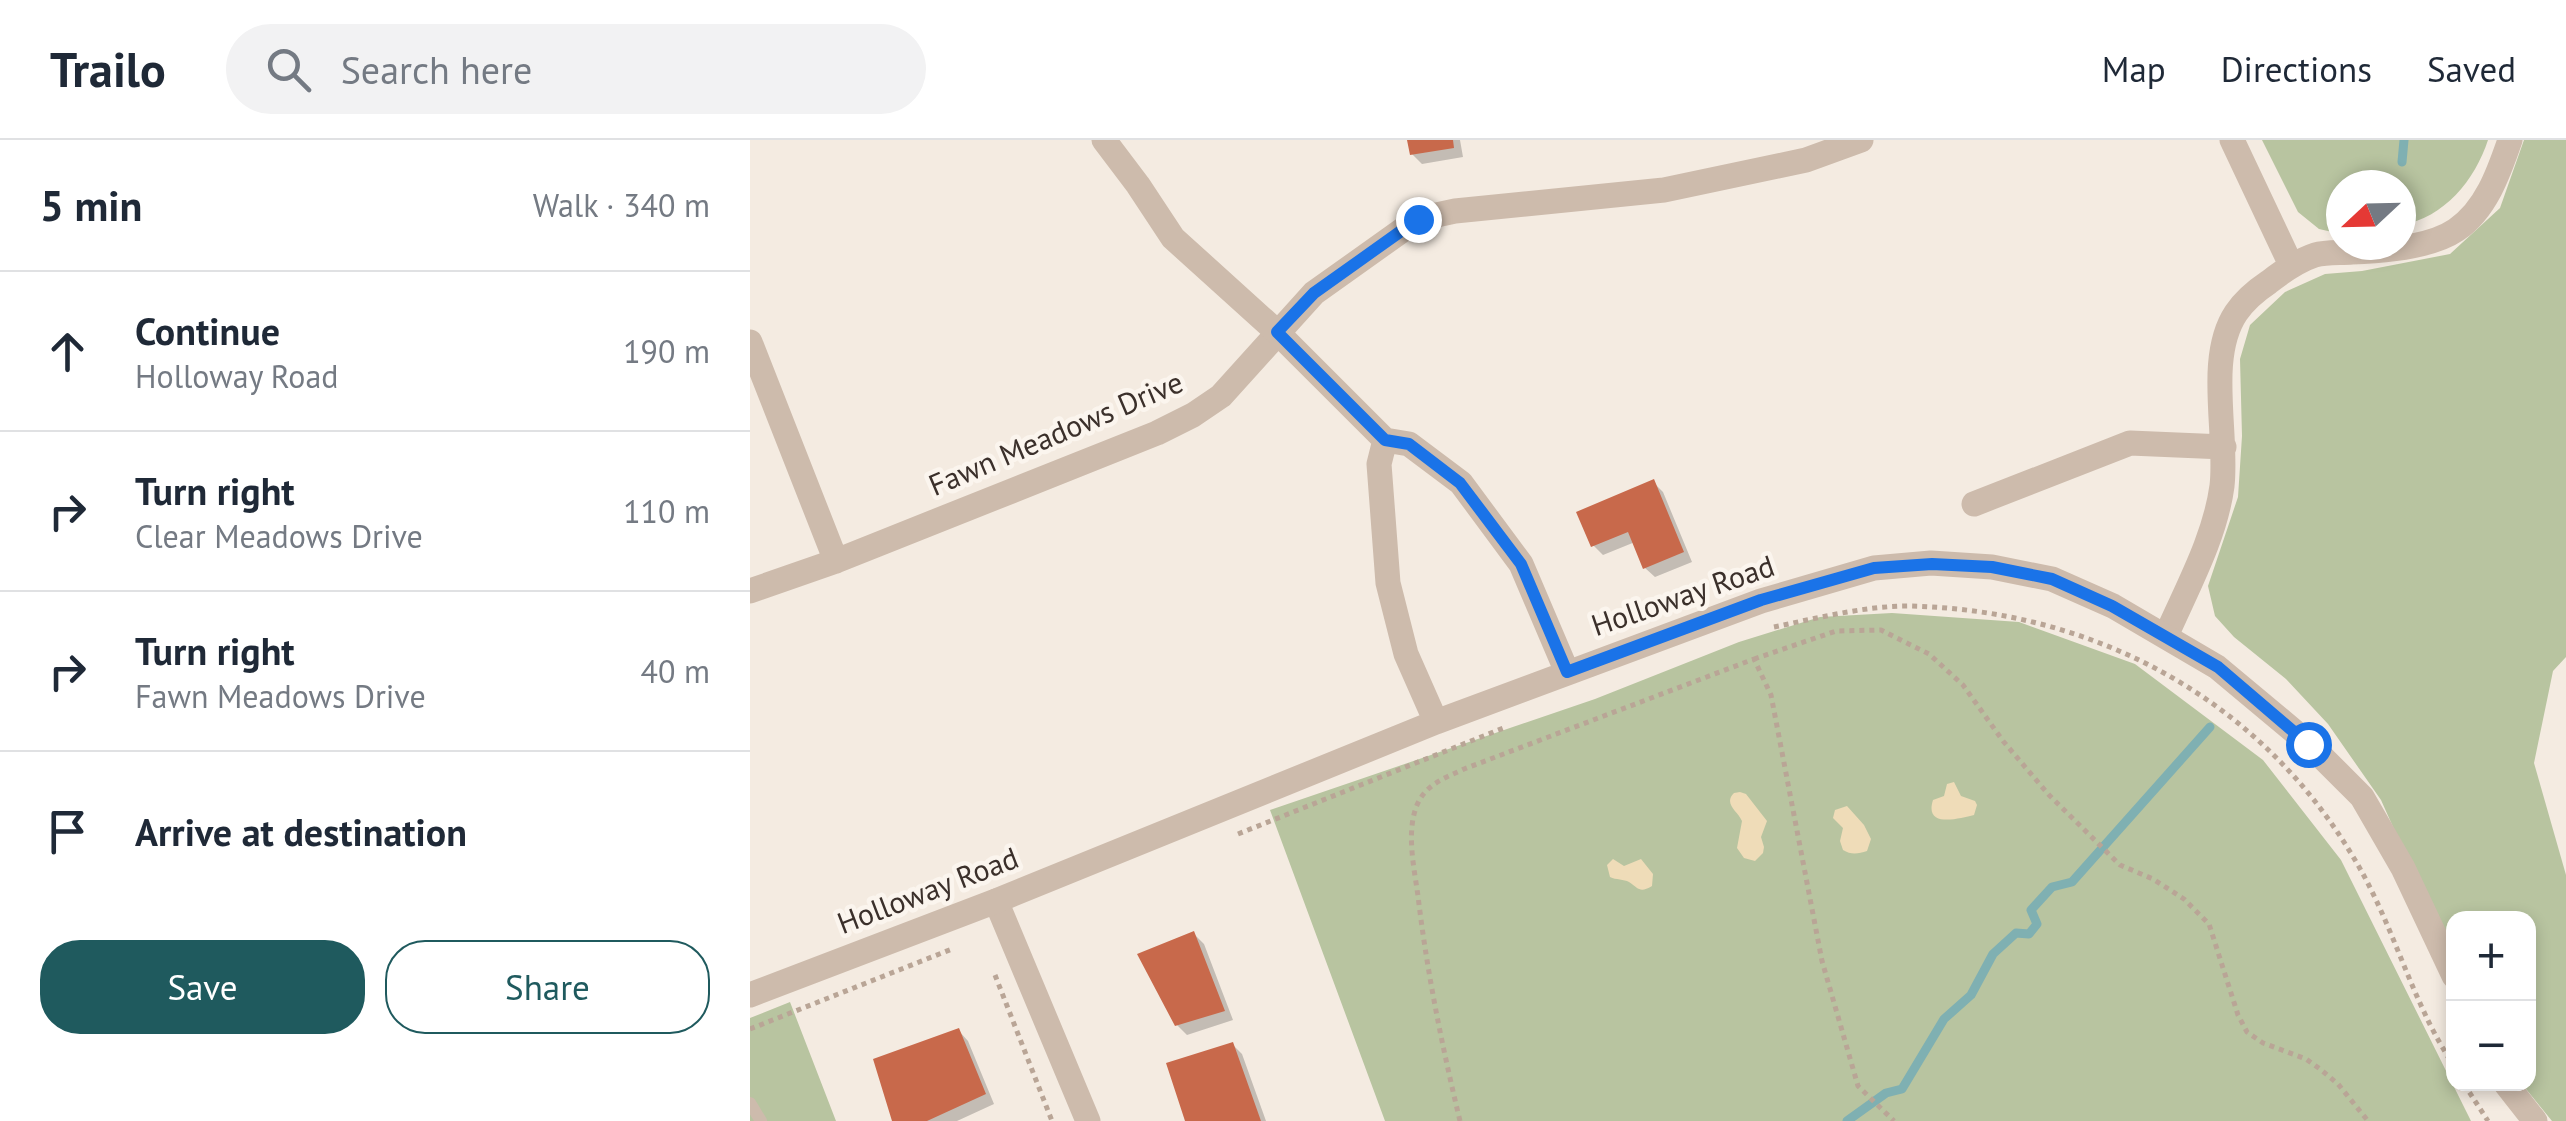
<!DOCTYPE html>
<html lang="en">
<head>
<meta charset="utf-8">
<style>
	:root { --surface:#fff; --page:#f2f2f3; --text:#1f2937; --muted:#747a83; --line:#e0e1e3; --accent:#1f5a5e }
	body { margin:0; font-family:"PT Sans",sans-serif; background:var(--page); color:var(--text) }
	.controls { position:absolute; right:30px; bottom:30px; display:grid; overflow:hidden; border-radius:20px; box-shadow:0 5px 15px #0003 }
	.controls button { width:90px; height:90px; display:grid; place-items:center; padding:0; border:0; border-bottom:2px solid var(--line); background:var(--surface); color:var(--text); font:50px sans-serif }
	.compass { position:absolute; left:1576px; top:30px; width:90px; height:90px; border-radius:50%; background:var(--surface); box-shadow:0 5px 15px #0003; rotate:248deg }
	.stop { position:absolute; width:30px; height:30px; margin:-22px; border:8px solid #1a73e8; border-radius:50%; background:#fff }
	.stop.end { background:#1a73e8; border-color:#fff; box-shadow:0 2px 10px #0008 }
	.list { margin:0; padding:0; list-style:none }
	h2 { display:flex; justify-content:space-between; align-items:center; height:130px; margin:0; padding:0 40px; font-size:42px }
	h2 small { font-size:32px; font-weight:400; color:var(--muted) }
	.list li { display:grid; grid-template-columns:65px 1fr auto; gap:30px; align-items:center; box-sizing:border-box; height:160px; padding:0 40px; border-top:2px solid var(--line) }
	.list b { display:block; font-size:38px; white-space:nowrap }
	.list p { margin:0; font-size:32px; white-space:nowrap; color:var(--muted) }
	.list em { font-size:32px; font-style:normal; color:var(--muted) }
	.actions { display:flex; gap:20px; padding:30px 40px }
	.actions a { flex:1; padding:22px 0; border:2px solid var(--accent); border-radius:40px; text-align:center; font-size:35px; color:var(--accent) }
	.actions .main { background:var(--accent); color:#fff }
	.icon { flex:none; width:55px; height:55px; fill:none; stroke:currentColor; stroke-width:2; stroke-linecap:round; stroke-linejoin:round }
	.map { position:relative; flex:none; width:1816px; height:981px; overflow:hidden }
	header { display:flex; align-items:center; gap:60px; box-sizing:border-box; height:140px; padding:0 50px; background:var(--surface); border-bottom:2px solid var(--line) }
	header strong { font-size:48px }
	nav { display:flex; gap:55px; margin-inline-start:auto; font-size:35px }
	.search { width:700px; height:90px; background:var(--page); display:flex; align-items:center; gap:25px; box-sizing:border-box; padding:0 35px; border-radius:55px; color:var(--muted); font-size:38px }
	main { display:flex }
	aside { flex:1; background:var(--surface) }
	.map>svg:first-child { display:block }
	.green { fill:#b8c4a0 }
	.sand { fill:#efdcb8 }
	.shadow { fill:#0003 }
	.lines { fill:none; stroke-linecap:round; stroke-linejoin:round }
	.stream { stroke:#7fb0b2; stroke-width:9 }
	.building { fill:#c8694b }
	.path { stroke:#b9a596; stroke-width:5; stroke-dasharray:5 5; stroke-linecap:butt }
	.service { stroke:#cdbbac; stroke-width:12 }
	.minor { stroke:#cdbbac; stroke-width:25 }
	.tertiary { stroke:#cdbbac; stroke-width:25 }
	.route { stroke:#1a73e8; stroke-width:12 }
	.labels { text-anchor:middle; stroke-width:9; stroke-linejoin:round; paint-order:stroke }
	.street-label { font-size:30px; fill:#3b302b; stroke:#fbf5ee }
</style>
</head>
<body>
<header>
<strong>Trailo</strong>
<div class="search"><svg class="icon" aria-label="search" viewBox="0 0 24 24"><circle cx="10" cy="10" r="6"/><path d="M15 15l6 6"/></svg>Search here</div>
<nav><a>Map</a><a>Directions</a><a>Saved</a></nav>
</header>
<main>
<aside>
<h2>5 min<small>Walk · 340 m</small></h2>
<ul class="list">
<li><svg class="icon" aria-label="ahead" viewBox="0 0 24 24"><path d="M12 20V5M6 11l6-6 6 6"/></svg><div><b>Continue</b><p>Holloway Road</p></div><em>190 m</em></li>
<li><svg class="icon" aria-label="right" viewBox="0 0 24 24"><path d="M7 20v-9h11M14 6l5 5-5 5"/></svg><div><b>Turn right</b><p>Clear Meadows Drive</p></div><em>110 m</em></li>
<li><svg class="icon" aria-label="right" viewBox="0 0 24 24"><path d="M7 20v-9h11M14 6l5 5-5 5"/></svg><div><b>Turn right</b><p>Fawn Meadows Drive</p></div><em>40 m</em></li>
<li><svg class="icon" aria-label="arrive" viewBox="0 0 24 24"><path d="M6 21V4h12l-3 4 3 4H6"/></svg><div><b>Arrive at destination</b></div></li>
</ul>
<div class="actions"><a class="main">Save</a><a>Share</a></div>
</aside>
<div class="map">
<svg width="1816" height="981" viewBox="0 0 1816 981">
	<rect width="100%" height="100%" fill="#f4ebe1"/>
	<!-- green -->
	<path class="green" d="M 1512,0 L 1738,0 C 1725,40 1694,78 1651,85 L 1651,45 L 1591,45 L 1591,94 L 1569,89 L 1548,72 Z
		M 1774,0 L 1816,0 L 1816,517 L 1803,531 L 1784,623 L 1816,735 L 1816,981 L 1802,981 L 1772,944 L 1779,944 L 1779,778 L 1704,778 L 1703,821 L 1631,660 L 1578,584 L 1536,539 L 1484,497 L 1465,476 L 1458,446 L 1488,357 L 1492,296 L 1490,219 L 1500,185 L 1535,152 L 1575,134 L 1612,131 L 1700,114 L 1750,68 Z
		M 1142,473 L 1269,482 L 1385,524 L 1513,620 L 1591,720 L 1721,981 L 635,981 L 520,670 L 845,559 L 989,502 L 1070,477 Z
		M 40,862 L 86,981 L 0,981 L 0,878 Z"/>
	<!-- sand -->
	<path class="sand" d="M 1204,642 L 1211,656 L 1225,661 L 1227,665 L 1224,675 C 1208,679 1174,688 1183,660 L 1194,656 L 1197,644 Z
		M 990,652 L 996,654 L 1017,681 L 1011,697 L 1014,707 L 1013,713 L 1005,721 L 994,718 L 987,708 L 992,681 C 988,671 973,664 984,653 Z
		M 1097,666 L 1114,685 L 1121,699 L 1117,711 C 1108,714 1101,715 1093,710 L 1090,701 L 1093,688 L 1083,678 L 1085,670 Z
		M 863,719 L 874,726 L 891,719 L 903,734 L 902,746 C 890,753 889,749 879,742 C 874,739 866,740 860,737 L 857,725 Z"/>
	<!-- shadow -->
	<path class="shadow" d="M 659,0 L 710,0 L 713,17 L 672,24 L 662,14 Z
		M 903,342 L 913,352 L 942,422 L 905,437 L 895,428 L 885,402 L 853,415 L 843,405 Z
		M 444,794 L 454,804 L 483,880 L 437,895 L 427,885 Z
		M 209,891 L 218,901 L 244,964 L 207,981 L 144,981 Z
		M 482,904 L 492,914 L 516,981 L 437,981 Z"/>
	<g class="lines">
		<!-- stream -->
		<path class="stream" d="M 1652,22 L 1654,0
			M 1097,981 L 1136,953 L 1152,949 L 1194,879 L 1221,855 L 1243,814 L 1266,793 L 1279,794 L 1287,784 L 1281,770 L 1302,747 L 1322,742 L 1460,587"/>
	</g>
	<!-- building -->
	<path class="building" d="M 657,0 L 703,0 L 704,8 L 660,15 Z
		M 904,339 L 934,412 L 893,429 L 878,392 L 841,407 L 826,372 Z
		M 444,791 L 475,871 L 425,886 L 387,814 Z
		M 209,888 L 236,954 L 177,981 L 142,981 L 123,919 Z
		M 483,902 L 511,981 L 435,981 L 416,923 Z"/>
	<g class="lines">
		<!-- path -->
		<path class="path" d="M 1024,487 C 1068,478 1114,466 1159,466 C 1342,470 1507,557 1602,715 C 1633,765 1650,821 1675,874 C 1683,892 1694,910 1704,927
			M 1004,519 L 1086,491 L 1131,490 L 1179,514 L 1213,545 L 1253,601 L 1299,655 L 1370,725 L 1403,739 L 1434,759 L 1459,784 L 1488,875 L 1497,892 L 1513,903 L 1556,919 L 1570,929 L 1588,944 L 1618,981
			M 488,694 L 756,587
			M 245,835 L 302,981
			M 0,889 L 202,809
			M 1714,944 L 1738,981
			M 710,981 C 692,906 677,832 668,756 C 664,727 656,692 667,665 C 676,644 695,638 714,629 L 1004,519 L 1021,555 L 1072,821 L 1108,946 L 1144,981"/>
		<!-- service -->
		<path class="service" d="M 0,963 L 11,981"/>
		<!-- minor -->
		<path class="minor" d="M 1482,0 L 1541,125
			M 0,202 L 86,421
			M 1224,364 L 1380,303 L 1474,307
			M 0,451 L 86,421 L 407,293 L 443,275 L 471,256 L 564,153 L 668,79 L 705,71 L 914,50 L 1056,20 L 1111,0
			M 1416,496 C 1437,448 1465,398 1472,346 C 1478,294 1456,218 1486,173 C 1494,161 1507,150 1519,142 C 1533,131 1547,121 1565,115 C 1576,112 1590,113 1602,112 C 1632,111 1681,107 1706,90 C 1736,70 1749,32 1760,0
			M 246,761 L 338,981"/>
		<!-- tertiary -->
		<path class="tertiary" d="M 354,0 L 388,45 L 423,98 L 527,192 L 635,300 L 659,304 L 711,343 L 771,424 L 817,532
			M 635,300 L 629,324 L 638,443 L 656,514 L 686,582
			M 0,855 L 246,761 L 686,582 L 1011,461 L 1124,428 L 1181,423 L 1242,427 L 1302,439 L 1363,466 L 1467,527 L 1558,603 L 1612,657 L 1653,728 L 1704,836
			M 1756,944 L 1785,981"/>
	</g>
	<g class="lines">
		<!-- route -->
		<path class="route" d="M 668,79 L 564,153 L 527,192 L 635,300 L 659,304 L 710,343 L 771,424 L 817,532 L 1011,460 L 1124,428 L 1182,424 L 1242,427 L 1302,439 L 1362,466 L 1468,527 L 1558,604"/>
	</g>
	<g class="labels">
		<!-- street labels -->
		<g class="street-label">
			<text transform="translate(306 294) rotate(-23)" y="10">Fawn Meadows Drive</text>
			<text transform="translate(933 456) rotate(-19)" y="10">Holloway Road</text>
			<text transform="translate(178 751) rotate(-21)" y="10">Holloway Road</text>
		</g>
	</g>
</svg>
<div class="controls">
<button>+</button>
<button>−</button>
</div>
<svg class="compass" viewBox="-18 -18 36 36"><path d="M0-13l5 13h-10z" fill="#e53935"/><path d="M0 13l5-13h-10z" fill="#747a83"/></svg>
<div class="stop" style="left:1558px;top:604px"></div>
<div class="stop end" style="left:668px;top:79px"></div>
</div>
</main>
</body>
</html>
